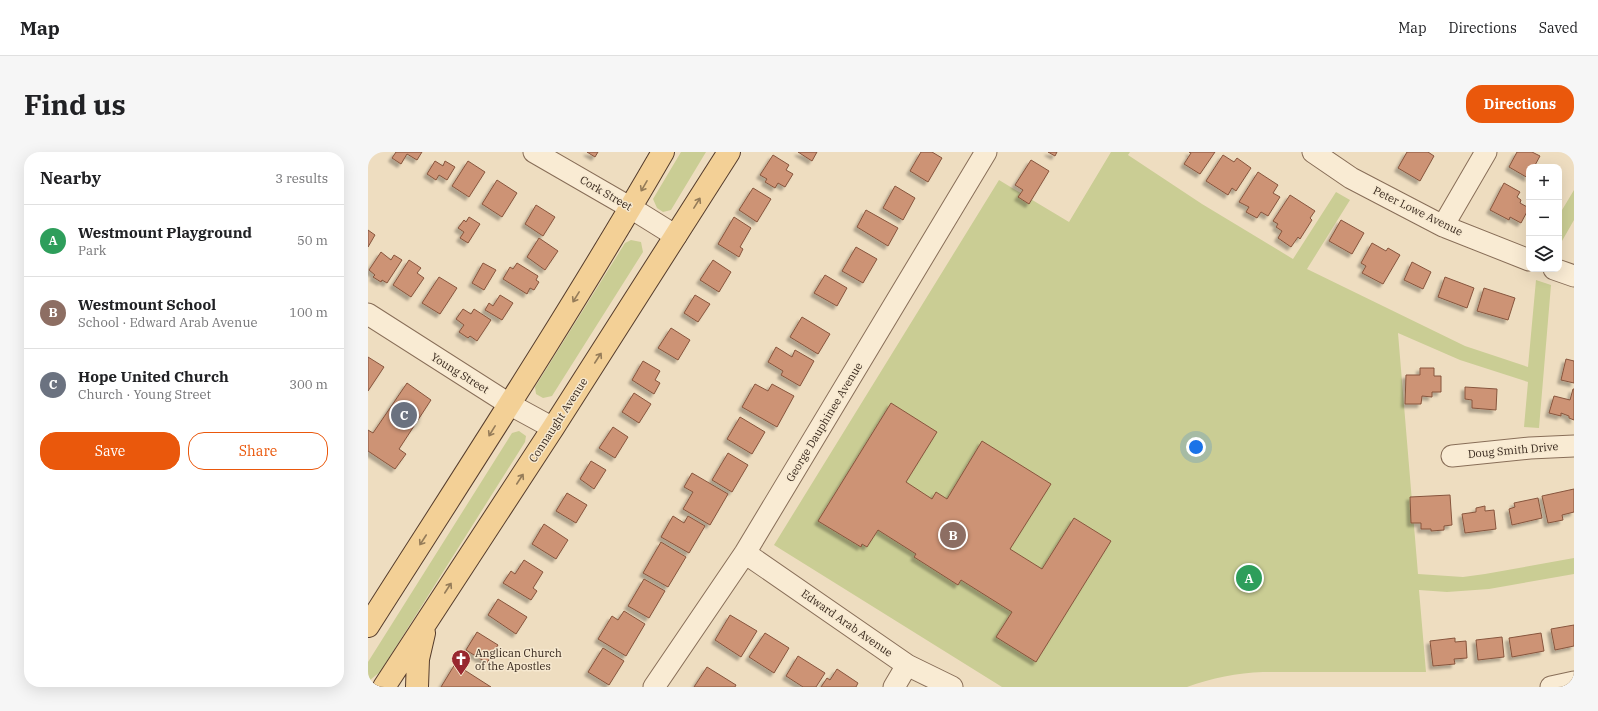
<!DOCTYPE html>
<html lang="en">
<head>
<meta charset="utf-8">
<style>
	:root { --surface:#fff; --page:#f6f6f6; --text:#202124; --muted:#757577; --line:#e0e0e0; --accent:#ea580c }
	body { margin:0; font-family:"IBM Plex Serif",serif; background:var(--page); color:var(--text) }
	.controls { position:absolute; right:12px; top:12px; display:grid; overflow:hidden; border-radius:8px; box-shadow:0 4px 16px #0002 }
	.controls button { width:36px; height:36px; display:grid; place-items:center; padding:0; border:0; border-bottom:1px solid var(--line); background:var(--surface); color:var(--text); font:20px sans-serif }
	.you { position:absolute; left:828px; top:295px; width:14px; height:14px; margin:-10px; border:3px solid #fff; border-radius:50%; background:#1a73e8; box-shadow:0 0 0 6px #1a73e833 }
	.badge { display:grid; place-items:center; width:26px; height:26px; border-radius:50%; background:var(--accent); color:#fff; font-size:13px; font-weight:700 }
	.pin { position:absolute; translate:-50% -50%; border:2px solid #fff; box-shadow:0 1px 4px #0006 }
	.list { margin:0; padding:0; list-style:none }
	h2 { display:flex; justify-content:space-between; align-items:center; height:52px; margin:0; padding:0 16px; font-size:17px }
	h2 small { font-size:13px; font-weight:400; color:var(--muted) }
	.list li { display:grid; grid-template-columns:26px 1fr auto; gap:12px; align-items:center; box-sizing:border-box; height:72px; padding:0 16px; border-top:1px solid var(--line) }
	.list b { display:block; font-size:15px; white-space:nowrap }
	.list p { margin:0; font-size:13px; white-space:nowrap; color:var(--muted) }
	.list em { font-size:13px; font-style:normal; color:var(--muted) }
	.actions { display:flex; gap:8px; padding:12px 16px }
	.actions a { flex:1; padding:9px 0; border:1px solid var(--accent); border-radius:16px; text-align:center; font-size:14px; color:var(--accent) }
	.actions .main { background:var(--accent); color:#fff }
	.icon { flex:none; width:22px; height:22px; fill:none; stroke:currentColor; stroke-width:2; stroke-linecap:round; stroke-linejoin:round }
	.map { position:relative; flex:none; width:1206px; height:535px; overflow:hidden; border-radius:16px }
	header { display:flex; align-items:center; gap:24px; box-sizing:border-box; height:56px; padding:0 20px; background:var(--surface); border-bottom:1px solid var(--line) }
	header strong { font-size:19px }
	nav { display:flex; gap:22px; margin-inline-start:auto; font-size:14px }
	.intro { display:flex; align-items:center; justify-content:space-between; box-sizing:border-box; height:96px; padding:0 24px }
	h1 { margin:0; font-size:28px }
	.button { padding:10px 18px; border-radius:16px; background:var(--accent); color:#fff; font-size:14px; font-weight:700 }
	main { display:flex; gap:24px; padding:0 24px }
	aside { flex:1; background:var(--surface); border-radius:16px; box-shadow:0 4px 16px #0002 }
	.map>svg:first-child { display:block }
	.green { fill:#cacd94 }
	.building { fill:#cd9375; stroke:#87553d; filter:url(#shadow) }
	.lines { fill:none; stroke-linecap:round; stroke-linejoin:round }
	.minor-casing { stroke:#886e58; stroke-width:23 }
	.major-casing { stroke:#553c2c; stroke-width:24 }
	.minor { stroke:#f9ebd3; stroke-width:21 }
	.major { stroke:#f3d096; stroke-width:22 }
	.oneway { stroke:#957c59 }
	.labels { text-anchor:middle; stroke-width:3; stroke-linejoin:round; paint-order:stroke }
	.street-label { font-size:11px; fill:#37271c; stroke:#f6e8cf }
	.poi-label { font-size:11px; fill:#37271c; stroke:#f6e8cf; text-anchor:start }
</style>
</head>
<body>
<header>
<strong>Map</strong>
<nav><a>Map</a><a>Directions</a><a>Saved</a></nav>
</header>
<div class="intro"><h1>Find us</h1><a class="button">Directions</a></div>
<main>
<aside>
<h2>Nearby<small>3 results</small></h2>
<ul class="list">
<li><span class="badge" style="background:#2e9e5b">A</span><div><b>Westmount Playground</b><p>Park</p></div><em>50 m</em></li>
<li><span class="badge" style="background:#8d6e63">B</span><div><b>Westmount School</b><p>School · Edward Arab Avenue</p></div><em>100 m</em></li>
<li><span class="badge" style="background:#6b7280">C</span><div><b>Hope United Church</b><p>Church · Young Street</p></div><em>300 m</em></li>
</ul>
<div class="actions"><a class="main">Save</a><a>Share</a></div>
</aside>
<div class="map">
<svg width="1206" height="535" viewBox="0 0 1206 535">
	<defs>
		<filter id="shadow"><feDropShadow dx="-3.5" dy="3.5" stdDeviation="1" flood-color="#0004"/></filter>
	</defs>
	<rect width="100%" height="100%" fill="#eeddc0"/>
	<!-- green -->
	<path class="green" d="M 313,0 L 338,0 L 303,58 L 295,60 L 289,56 L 285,47 Z
		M 743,0 L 762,0 L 760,3 L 834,52 L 925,107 L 968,40 L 982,48 L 939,117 L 1097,194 L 1160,215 L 1168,128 L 1183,133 L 1171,276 L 1156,275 L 1160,230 L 1092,208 L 1030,181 L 1050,422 L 1095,425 L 1117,422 L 1206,406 L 1206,422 L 1121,437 L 1079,440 L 1051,438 L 1058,520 L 895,520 C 869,521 844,526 819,535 L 634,535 L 406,393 L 631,28 L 701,70 Z
		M 1206,38 L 1206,68 L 1194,89 L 1191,87 L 1191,63 Z
		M 263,88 L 273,90 L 275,100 L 184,244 L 175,246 L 168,242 L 167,235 L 257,91 Z
		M 151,279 L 158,284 L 157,290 L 12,520 L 2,528 L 0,528 L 0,510 L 144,281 Z"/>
	<!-- building -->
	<path class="building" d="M 28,0 L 54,0 L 49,8 L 39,2 L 33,12 L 24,6 Z
		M 219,0 L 230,0 L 227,5 Z
		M 430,0 L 449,0 L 444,9 Z
		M 553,0 L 564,0 L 574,6 L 560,30 L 542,19 Z
		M 680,0 L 689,0 L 687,4 Z
		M 821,0 L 847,0 L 832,22 L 816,12 L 823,1 Z
		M 1039,0 L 1060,0 L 1066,4 L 1052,29 L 1030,16 Z
		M 1149,0 L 1164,0 L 1172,4 L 1166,15 L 1161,15 L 1160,26 L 1141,15 Z
		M 405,3 L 421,13 L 418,18 L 425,22 L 417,35 L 410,31 L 407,36 L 397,30 L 399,27 L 392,23 Z
		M 855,3 L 866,10 L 869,6 L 883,16 L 868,39 L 864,36 L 860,43 L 838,29 Z
		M 663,8 L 681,19 L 661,52 L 650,45 L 655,38 L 647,33 Z
		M 67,9 L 75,14 L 77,9 L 87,15 L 79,28 L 71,23 L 68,28 L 59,22 Z
		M 100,9 L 117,20 L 101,45 L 84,34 Z
		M 890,20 L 910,33 L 905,41 L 912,45 L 900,64 L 893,60 L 889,66 L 878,60 L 881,55 L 871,50 Z
		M 129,28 L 149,41 L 134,65 L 114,52 Z
		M 1136,31 L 1152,40 L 1149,45 L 1153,48 L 1152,51 L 1161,56 L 1153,71 L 1142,65 L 1141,68 L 1122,58 Z
		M 527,34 L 547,46 L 535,68 L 515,56 Z
		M 385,36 L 403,47 L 389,70 L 371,58 Z
		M 922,43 L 947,59 L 942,66 L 944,68 L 932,87 L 930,85 L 923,95 L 910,86 L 914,79 L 908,75 L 910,72 L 905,69 Z
		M 168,53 L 187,65 L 175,84 L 157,72 Z
		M 498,58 L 530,76 L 520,94 L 489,75 Z
		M 101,65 L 112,72 L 100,91 L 92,86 L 96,80 L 90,76 L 96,68 L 98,70 Z
		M 366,65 L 383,76 L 372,95 L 375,97 L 371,105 L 350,92 Z
		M 973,68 L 996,81 L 984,102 L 961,89 Z
		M 0,78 L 7,83 L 0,95 Z
		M 171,86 L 190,99 L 177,118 L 159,105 Z
		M 1004,91 L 1018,99 L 1020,96 L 1032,103 L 1015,132 L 994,121 L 998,114 L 993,111 Z
		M 488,95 L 509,107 L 495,131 L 474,119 Z
		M 13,100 L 23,108 L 26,103 L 34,108 L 19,131 L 14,128 L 13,130 L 5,125 L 7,123 L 1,118 Z
		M 41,108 L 53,116 L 49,121 L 56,126 L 43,145 L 25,133 Z
		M 345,108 L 363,120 L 351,140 L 332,128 Z
		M 1044,110 L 1063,120 L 1055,137 L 1036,128 Z
		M 115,111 L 128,118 L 116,138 L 104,131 Z
		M 149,111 L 170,124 L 168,128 L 171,130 L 166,138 L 162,136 L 159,142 L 135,127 L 142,115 L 145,117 Z
		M 457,123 L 479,136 L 469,154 L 446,141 Z
		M 71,125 L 89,136 L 72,162 L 54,151 Z
		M 1077,125 L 1106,136 L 1099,156 L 1070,145 Z
		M 1116,136 L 1147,146 L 1140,168 L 1109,159 Z
		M 132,143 L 145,151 L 134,168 L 117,158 L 121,151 L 125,154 Z
		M 327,143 L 342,152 L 330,170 L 316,161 Z
		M 95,157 L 103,162 L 106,157 L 123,168 L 109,189 L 102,184 L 100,186 L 91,180 L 96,173 L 88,167 Z
		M 434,165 L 462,182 L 450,202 L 422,185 Z
		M 303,176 L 322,188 L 310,208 L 290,196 Z
		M 408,195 L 424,205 L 427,198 L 446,209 L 432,234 L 413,223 L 415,219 L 400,210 Z
		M 0,205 L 16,215 L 0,239 Z
		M 1198,207 L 1206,209 L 1206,231 L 1193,228 Z
		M 275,209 L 292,219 L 287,228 L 292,231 L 286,242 L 264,228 Z
		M 1052,216 L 1066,216 L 1066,224 L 1073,224 L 1073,240 L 1064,240 L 1064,245 L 1054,244 L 1053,252 L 1037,252 L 1038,223 L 1052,223 Z
		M 39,231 L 63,248 L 31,297 L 38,302 L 27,317 L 0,299 L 0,278 L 5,281 Z
		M 387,232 L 400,239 L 404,232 L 426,244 L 409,275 L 374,255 Z
		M 1097,235 L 1129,237 L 1128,258 L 1104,256 L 1104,248 L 1097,247 Z
		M 1205,237 L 1206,237 L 1206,268 L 1201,266 L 1201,264 L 1193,261 L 1193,264 L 1181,261 L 1186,244 L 1202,248 Z
		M 266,241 L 283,252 L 271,271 L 254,260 Z
		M 523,251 L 569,280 L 538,330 L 564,347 L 568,340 L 579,347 L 614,289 L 683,332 L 642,397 L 674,417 L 706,366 L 743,389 L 668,510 L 628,485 L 644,460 L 593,428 L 590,433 L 546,405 L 548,402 L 510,378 L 499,395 L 494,392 L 493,395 L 450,369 Z
		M 372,265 L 397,280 L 384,302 L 359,287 Z
		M 245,275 L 260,285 L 247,306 L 231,296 Z
		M 360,301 L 380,313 L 364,340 L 344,328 Z
		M 223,309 L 238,318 L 226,337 L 212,327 Z
		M 324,321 L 360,342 L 342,373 L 315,357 L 325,340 L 316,335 Z
		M 1206,337 L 1206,360 L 1194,363 L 1195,368 L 1180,371 L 1174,344 Z
		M 199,341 L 219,353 L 208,371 L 188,359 Z
		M 1082,343 L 1084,373 L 1076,374 L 1076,378 L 1063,379 L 1063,377 L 1053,377 L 1053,371 L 1043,371 L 1042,345 Z
		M 1170,346 L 1174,366 L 1144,373 L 1141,357 L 1147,355 L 1146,351 Z
		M 1117,354 L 1117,359 L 1126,358 L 1128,377 L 1097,381 L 1094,362 L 1108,360 L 1108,356 Z
		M 305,364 L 316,371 L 320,364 L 337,374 L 321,401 L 293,385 Z
		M 176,372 L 200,388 L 188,407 L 164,392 Z
		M 293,390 L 318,405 L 300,435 L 275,421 Z
		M 156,408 L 175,420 L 165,436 L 169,439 L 163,448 L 135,431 L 143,419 L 147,422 Z
		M 276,427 L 297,439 L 281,466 L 260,454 Z
		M 130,447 L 159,465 L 148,482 L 120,463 Z
		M 256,459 L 277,472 L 258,504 L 230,487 L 244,464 L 250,468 Z
		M 362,463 L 389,479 L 373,505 L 347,488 Z
		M 1206,473 L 1206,494 L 1187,498 L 1183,477 Z
		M 109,480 L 130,493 L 119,511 L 98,498 Z
		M 397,481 L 421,496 L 406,521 L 381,505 Z
		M 1173,481 L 1176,499 L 1144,505 L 1141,486 Z
		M 1134,485 L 1136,505 L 1110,508 L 1108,488 Z
		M 1087,486 L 1087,490 L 1098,489 L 1099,506 L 1086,507 L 1087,512 L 1065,514 L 1062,489 Z
		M 235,496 L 256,509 L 241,533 L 220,520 Z
		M 430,504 L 457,521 L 448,535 L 435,535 L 418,524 Z
		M 87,512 L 123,535 L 73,535 Z
		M 339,515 L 368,533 L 367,535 L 326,535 Z
		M 469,517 L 490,531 L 488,535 L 453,535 L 459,526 L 462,528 Z"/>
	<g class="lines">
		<!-- minor casing -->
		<g class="minor-casing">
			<path id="minor" d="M 166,0 L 263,56 L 308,84
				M 945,0 L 983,26 L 1075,74 L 1161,108
				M 1075,74 L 1118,0
				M 1186,117 L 1206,124
				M 0,162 L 141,252 L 185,276
				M 1084,304 L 1162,296 L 1206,294
				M 377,401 L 539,513 L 584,535
				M 286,535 L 377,401 L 618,0
				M 526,535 L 539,513
				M 1183,535 L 1206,530"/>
		</g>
		<!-- major casing -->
		<g class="major-casing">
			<path id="major" d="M 0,474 C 100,317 202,161 295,0
				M 16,535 L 185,276 L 361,0
				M 49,535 L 50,507 L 56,481"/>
		</g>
		<!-- minor -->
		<use href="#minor" class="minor"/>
		<!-- major -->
		<use href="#major" class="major"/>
	</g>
	<!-- one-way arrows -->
	<defs><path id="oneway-shaft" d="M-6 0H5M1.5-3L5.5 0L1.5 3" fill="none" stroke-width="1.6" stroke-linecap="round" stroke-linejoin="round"/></defs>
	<g class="oneway">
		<use href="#oneway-shaft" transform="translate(276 34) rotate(120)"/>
		<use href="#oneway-shaft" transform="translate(329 51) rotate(-58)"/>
		<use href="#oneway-shaft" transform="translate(208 145) rotate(122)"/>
		<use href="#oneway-shaft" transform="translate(230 206) rotate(-57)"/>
		<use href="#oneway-shaft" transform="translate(124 279) rotate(122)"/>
		<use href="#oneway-shaft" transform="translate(152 327) rotate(-57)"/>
		<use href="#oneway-shaft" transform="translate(55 388) rotate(123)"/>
		<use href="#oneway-shaft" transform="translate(80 436) rotate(-57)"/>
	</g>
	<!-- icons -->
	<defs>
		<g id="church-pin" transform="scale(1)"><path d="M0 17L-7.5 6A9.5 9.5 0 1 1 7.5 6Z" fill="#98272f" stroke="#f6e8cf"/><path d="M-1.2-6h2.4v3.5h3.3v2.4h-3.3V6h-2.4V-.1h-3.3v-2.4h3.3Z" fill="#fff"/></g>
	</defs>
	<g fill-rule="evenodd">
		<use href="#church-pin" x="93" y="507"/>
	</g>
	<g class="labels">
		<!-- street labels -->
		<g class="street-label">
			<text transform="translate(238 41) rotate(30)" y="4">Cork Street</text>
			<text transform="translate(1050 59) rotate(26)" y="4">Peter Lowe Avenue</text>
			<text transform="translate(92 221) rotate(32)" y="4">Young Street</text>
			<text transform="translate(190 268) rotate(-57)" y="4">Connaught Avenue</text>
			<text transform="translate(456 270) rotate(-59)" y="4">George Dauphinee Avenue</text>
			<text transform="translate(1145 298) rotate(-5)" y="4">Doug Smith Drive</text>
			<text transform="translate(479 471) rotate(35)" y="4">Edward Arab Avenue</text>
		</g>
		<!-- poi labels -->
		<g class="poi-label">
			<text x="107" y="505">Anglican Church<tspan x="107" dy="13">of the Apostles</tspan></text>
		</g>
	</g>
</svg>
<div class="controls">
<button>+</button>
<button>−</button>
<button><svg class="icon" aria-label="layers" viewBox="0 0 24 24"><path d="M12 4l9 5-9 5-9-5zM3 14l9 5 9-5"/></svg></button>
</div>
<div class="you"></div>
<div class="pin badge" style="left:881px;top:426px;background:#2e9e5b">A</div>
<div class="pin badge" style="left:585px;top:383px;background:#8d6e63">B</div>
<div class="pin badge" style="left:36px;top:263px;background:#6b7280">C</div>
</div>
</main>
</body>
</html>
